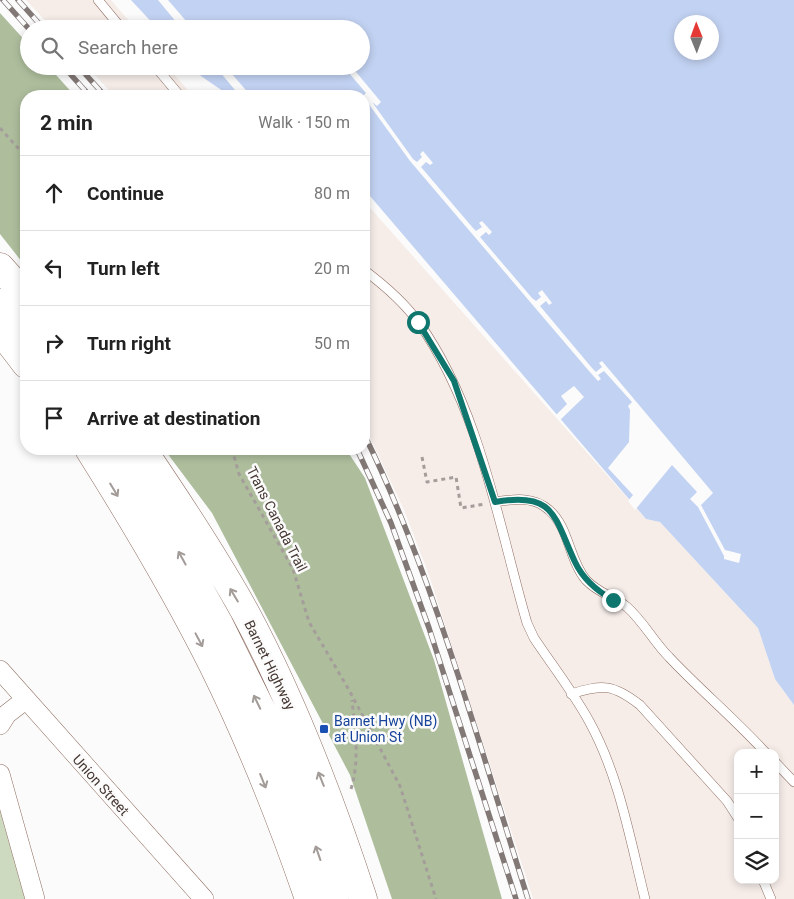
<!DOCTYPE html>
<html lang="en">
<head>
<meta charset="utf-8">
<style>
	:root { --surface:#fff; --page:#f2f2f2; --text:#222; --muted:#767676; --line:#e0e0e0 }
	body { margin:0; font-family:Roboto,sans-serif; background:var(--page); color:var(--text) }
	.controls { position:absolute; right:15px; bottom:15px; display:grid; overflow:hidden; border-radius:10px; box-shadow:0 2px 8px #0003 }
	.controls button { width:45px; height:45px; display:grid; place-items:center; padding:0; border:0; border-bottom:1px solid var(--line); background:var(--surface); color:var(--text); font:25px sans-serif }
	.compass { position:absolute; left:674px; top:15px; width:45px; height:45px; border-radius:50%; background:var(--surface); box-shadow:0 2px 8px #0003; rotate:359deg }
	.stop { position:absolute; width:15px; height:15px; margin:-11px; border:4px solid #0f766e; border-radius:50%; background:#fff }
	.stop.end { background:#0f766e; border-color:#fff; box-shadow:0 1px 5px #0008 }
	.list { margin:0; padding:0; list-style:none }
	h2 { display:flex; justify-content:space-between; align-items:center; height:65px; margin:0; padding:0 20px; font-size:21px }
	h2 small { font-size:16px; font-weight:400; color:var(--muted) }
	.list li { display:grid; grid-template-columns:32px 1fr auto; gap:15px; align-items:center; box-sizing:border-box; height:75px; padding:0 20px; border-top:1px solid var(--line) }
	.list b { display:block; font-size:19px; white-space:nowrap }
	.list em { font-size:16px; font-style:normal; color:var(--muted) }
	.icon { flex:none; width:28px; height:28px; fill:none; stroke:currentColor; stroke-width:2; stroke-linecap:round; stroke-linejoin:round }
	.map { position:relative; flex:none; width:794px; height:899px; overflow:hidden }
	.search { position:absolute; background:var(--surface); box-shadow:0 2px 8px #0003; left:20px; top:20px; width:350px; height:55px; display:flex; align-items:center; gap:12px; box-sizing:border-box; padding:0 18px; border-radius:28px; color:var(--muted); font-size:19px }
	.panel { position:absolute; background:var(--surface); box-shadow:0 2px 8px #0003; left:20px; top:90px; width:350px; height:365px; border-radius:20px }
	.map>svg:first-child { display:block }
	.built { fill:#f6ede9; fill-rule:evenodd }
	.green { fill:#cddabf }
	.forest { fill:#aebe9d }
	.water { fill:#c2d2f2; fill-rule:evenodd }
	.pier { fill:#fbfbfb }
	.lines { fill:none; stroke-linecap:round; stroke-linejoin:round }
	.lane-casing { stroke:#906f63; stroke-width:10 }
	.street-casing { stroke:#906f63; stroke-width:20 }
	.primary-casing { stroke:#906f63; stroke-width:29 }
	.path { stroke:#a49d9a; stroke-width:3; stroke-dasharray:4 4; stroke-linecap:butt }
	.lane { stroke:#fff; stroke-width:9 }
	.street { stroke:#fff; stroke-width:19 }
	.primary { stroke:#fff; stroke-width:28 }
	.rail-casing { stroke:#827875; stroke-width:5.5 }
	.rail { stroke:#fbfbfb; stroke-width:4; stroke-dasharray:11; stroke-linecap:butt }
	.oneway { stroke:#a29b98 }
	.route { stroke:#0f766e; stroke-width:6 }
	.transit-dot { fill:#1a4fb4; stroke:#fbfbfb; stroke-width:2 }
	.labels { text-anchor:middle; stroke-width:5; stroke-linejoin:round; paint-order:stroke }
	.street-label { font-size:14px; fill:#463732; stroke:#fbfbfb }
	.transit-label { font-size:14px; fill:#164399; stroke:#fbfbfb; text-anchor:start }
</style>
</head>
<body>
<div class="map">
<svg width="794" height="899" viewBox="0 0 794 899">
	<rect width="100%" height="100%" fill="#fbfbfb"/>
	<!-- built -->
	<path class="built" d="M 26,0 L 111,0 L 136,29 L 53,29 Z
		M 87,66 L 167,66 L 193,96 L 114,96 Z
		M 364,201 L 646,519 L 660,522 L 758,628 L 775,679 L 794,705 L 794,899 L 533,899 L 429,575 L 404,510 L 364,425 ZM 738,753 L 775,753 L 775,880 L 738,880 Z"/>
	<!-- green -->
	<path class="green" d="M 0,809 L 26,899 L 0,899 Z"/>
	<!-- forest -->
	<path class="forest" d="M 0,13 L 29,45 L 29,66 L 48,66 L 75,96 L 26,96 L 26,267 L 0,234 Z
		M 164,449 L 346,449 L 365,478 L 434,660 L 502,899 L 392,899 L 350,775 L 212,513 Z"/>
	<!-- water -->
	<path class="water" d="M 131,0 L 794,0 L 794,705 L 775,679 L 758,628 L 660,522 L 646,519 L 364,189 L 364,96 L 230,96 L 201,76 L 192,66 L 361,66 L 361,29 L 158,29 ZM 682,22 L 712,22 L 712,52 L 682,52 Z"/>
	<!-- pier -->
	<path class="pier" d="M 158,0 L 168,0 L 193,29 L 182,29 Z
		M 215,66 L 225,66 L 251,96 L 240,96 Z
		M 343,66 L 351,66 L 381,102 L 377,106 L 372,102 L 413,159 L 417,162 L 422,157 L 420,154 L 423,151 L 433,163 L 430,165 L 426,162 L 421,167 L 473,228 L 476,231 L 482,227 L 479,223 L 482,221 L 492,232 L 489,235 L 486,232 L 480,237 L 532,298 L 536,301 L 541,297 L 538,293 L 542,290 L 552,303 L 549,305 L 546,301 L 540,306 L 592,368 L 596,372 L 602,367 L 599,363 L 602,361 L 713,493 L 701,505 L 725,550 L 741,554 L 739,563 L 724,559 L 724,556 L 698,507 L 690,499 L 697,492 L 672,465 L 635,510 L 628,501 L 633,495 L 608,468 L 629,442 L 630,410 L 628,406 L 632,402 L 604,371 L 598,375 L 601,379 L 598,381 L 589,371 L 410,161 L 363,96 L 366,93 Z
		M 574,386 L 584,397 L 559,421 L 555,416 L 567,404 L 561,396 Z"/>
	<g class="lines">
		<!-- lane casing -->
		<g class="lane-casing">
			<path id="lane" d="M 98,0 L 122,29
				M 155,66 L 180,96
				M 364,270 C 384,285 404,302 419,323 C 480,409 498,523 527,623 L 534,638 C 552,665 573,692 589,721 C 619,775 630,839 645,899
				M 495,502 C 513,499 534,496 549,510 C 569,527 569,560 586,580 C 599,594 614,596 627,607 C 643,621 654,642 669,657 C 700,690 735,719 766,753
				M 571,694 C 603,684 613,684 640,705 L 727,801 L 738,818
				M 775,762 L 794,782
				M 763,880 L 771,899"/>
		</g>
		<!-- street casing -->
		<g class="street-casing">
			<path id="street" d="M 0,670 L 204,899
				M 0,725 L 7,714 L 25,700
				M 0,774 L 35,899"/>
		</g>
		<!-- primary casing -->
		<g class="primary-casing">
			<path id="primary" d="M 0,267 L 26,296
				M 0,303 L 26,335
				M 0,330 L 26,364
				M 89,449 C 133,519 176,591 213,665 C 250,740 282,820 309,899
				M 113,449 L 175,546 L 219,624 L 269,725 L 306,817 L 334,899
				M 142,449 C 178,502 214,556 245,612 C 294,703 331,801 363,899"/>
		</g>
		<!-- path -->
		<path class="path" d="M 0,128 L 26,157
			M 232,449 L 239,474 L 293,569 L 309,622 L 349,690 L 400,786 L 436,899
			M 422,457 L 427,482 L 456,477 L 461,508 L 485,504
			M 351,789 C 360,760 355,729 352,700"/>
		<!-- lane -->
		<use href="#lane" class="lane"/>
		<!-- street -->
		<use href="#street" class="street"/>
		<!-- primary -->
		<use href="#primary" class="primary"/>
		<!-- rail casing -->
		<g class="rail-casing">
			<path id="rail" d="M 3,0 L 29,29
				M 18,0 L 44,29
				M 63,66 L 90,96
				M 78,66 L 105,96
				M 364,434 C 435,579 479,745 528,899
				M 357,449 L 391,523 L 429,628 L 516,899"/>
		</g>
		<!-- rail -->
		<use href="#rail" class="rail"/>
	</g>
	<!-- one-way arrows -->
	<defs><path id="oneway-shaft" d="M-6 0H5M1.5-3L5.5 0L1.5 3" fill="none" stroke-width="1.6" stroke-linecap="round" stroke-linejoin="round" transform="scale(1.25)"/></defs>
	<g class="oneway">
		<use href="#oneway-shaft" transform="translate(114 490) rotate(59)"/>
		<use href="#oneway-shaft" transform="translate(182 558) rotate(-119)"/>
		<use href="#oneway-shaft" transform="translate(234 595) rotate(-121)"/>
		<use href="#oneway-shaft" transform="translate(199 640) rotate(62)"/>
		<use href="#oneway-shaft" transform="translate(257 702) rotate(-116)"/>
		<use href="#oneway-shaft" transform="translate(321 779) rotate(-112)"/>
		<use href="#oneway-shaft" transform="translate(263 781) rotate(68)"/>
		<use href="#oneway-shaft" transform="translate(318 853) rotate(-109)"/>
	</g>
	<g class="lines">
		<!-- route -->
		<path class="route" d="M 418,322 L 454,381 L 495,502 C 555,491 554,517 575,562 C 583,579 597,591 613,600"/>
	</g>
	<!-- markers -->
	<rect class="transit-dot" x="319" y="724" width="10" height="10" rx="2.5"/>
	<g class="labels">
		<!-- street labels -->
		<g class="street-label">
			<text transform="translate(277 519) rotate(63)" y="5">Trans Canada Trail</text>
			<text transform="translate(270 665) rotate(64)" y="5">Barnet Highway</text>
			<text transform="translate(101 785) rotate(48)" y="5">Union Street</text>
		</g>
		<!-- transit labels -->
		<g class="transit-label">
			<text x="334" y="726">Barnet Hwy (NB)<tspan x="334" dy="16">at Union St</tspan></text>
		</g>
	</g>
</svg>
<div class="controls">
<button>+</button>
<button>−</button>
<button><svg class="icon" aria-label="layers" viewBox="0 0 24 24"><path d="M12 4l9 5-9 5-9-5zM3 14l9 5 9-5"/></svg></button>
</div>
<svg class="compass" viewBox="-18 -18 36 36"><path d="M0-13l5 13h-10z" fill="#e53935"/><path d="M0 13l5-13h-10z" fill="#767676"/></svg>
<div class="stop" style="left:418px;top:322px"></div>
<div class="stop end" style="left:613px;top:600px"></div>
<div class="search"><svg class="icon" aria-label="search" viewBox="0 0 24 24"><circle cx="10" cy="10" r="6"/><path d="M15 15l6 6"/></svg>Search here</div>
<section class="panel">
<h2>2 min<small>Walk · 150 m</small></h2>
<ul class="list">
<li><svg class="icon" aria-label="ahead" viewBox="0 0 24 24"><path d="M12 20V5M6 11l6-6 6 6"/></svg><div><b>Continue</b></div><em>80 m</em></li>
<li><svg class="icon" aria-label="left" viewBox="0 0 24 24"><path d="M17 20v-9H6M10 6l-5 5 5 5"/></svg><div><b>Turn left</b></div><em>20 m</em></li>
<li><svg class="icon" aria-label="right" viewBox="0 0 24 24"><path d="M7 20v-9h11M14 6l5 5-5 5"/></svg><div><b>Turn right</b></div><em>50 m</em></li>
<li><svg class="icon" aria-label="arrive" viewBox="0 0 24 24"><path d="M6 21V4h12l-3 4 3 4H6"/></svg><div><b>Arrive at destination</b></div></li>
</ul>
</section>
</div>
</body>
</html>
